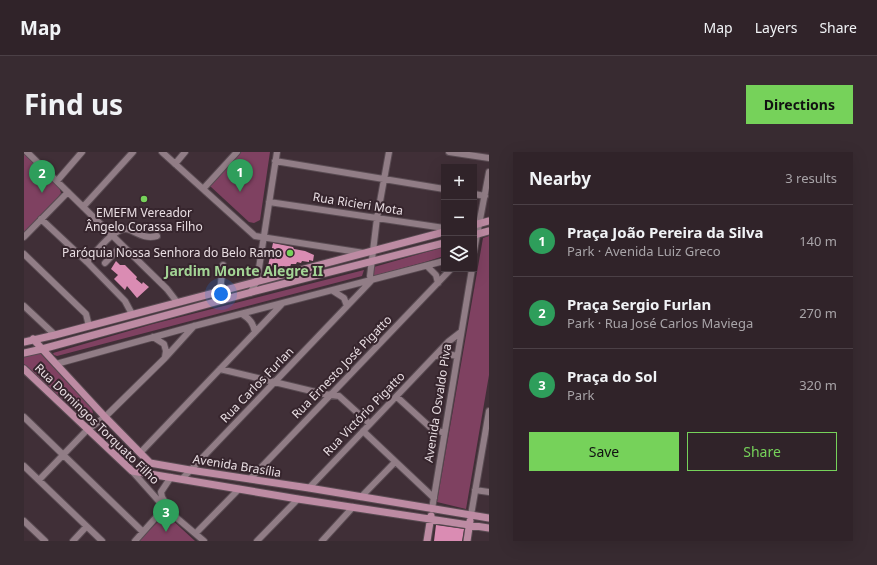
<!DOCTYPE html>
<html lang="en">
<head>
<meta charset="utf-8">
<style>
	:root { --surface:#302329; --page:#382b31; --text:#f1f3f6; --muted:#a8a4a8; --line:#4b4046; --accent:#76d25a }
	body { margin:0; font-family:"Noto Sans",sans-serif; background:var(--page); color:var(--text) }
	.controls { position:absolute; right:12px; top:12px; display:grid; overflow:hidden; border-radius:0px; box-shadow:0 4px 16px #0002 }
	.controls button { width:36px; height:36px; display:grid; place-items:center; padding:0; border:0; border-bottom:1px solid var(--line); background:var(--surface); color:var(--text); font:20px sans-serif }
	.you { position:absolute; left:197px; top:142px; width:14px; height:14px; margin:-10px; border:3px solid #fff; border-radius:50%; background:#1a73e8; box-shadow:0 0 0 6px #1a73e833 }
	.badge { display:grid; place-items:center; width:26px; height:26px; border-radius:50%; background:var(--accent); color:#fff; font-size:13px; font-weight:700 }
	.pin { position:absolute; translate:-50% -33px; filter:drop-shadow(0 1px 2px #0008) }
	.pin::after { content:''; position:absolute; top:21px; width:14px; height:12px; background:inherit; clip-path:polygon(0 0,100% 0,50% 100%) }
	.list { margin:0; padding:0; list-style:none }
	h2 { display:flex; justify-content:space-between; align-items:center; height:52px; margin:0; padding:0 16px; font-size:17px }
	h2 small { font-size:13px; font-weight:400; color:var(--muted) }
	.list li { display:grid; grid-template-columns:26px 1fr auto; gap:12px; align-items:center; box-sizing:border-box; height:72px; padding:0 16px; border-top:1px solid var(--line) }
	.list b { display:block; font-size:15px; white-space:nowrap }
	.list p { margin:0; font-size:13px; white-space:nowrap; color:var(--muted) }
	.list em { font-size:13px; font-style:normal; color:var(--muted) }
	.actions { display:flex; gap:8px; padding:12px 16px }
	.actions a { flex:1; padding:9px 0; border:1px solid var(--accent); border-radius:0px; text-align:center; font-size:14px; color:var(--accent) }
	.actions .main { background:var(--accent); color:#111 }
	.icon { flex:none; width:22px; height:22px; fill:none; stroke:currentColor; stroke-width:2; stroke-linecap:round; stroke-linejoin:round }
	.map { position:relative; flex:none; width:465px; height:389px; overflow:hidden; border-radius:0px }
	header { display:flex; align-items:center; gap:24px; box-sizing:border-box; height:56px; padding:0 20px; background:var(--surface); border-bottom:1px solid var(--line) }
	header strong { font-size:19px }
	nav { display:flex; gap:22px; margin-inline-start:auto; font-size:14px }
	.intro { display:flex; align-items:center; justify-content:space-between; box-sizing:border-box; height:96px; padding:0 24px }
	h1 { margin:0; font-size:28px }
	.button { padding:10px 18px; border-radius:0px; background:var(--accent); color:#111; font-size:14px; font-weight:700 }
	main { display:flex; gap:24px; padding:0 24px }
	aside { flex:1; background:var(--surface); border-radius:0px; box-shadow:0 4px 16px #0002 }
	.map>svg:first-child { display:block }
	.green { fill:#7f4161 }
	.building { fill:#da8cb3 }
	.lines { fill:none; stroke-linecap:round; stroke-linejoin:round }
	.minor-casing { stroke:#594b52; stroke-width:8 }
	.major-casing { stroke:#594b52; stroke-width:9 }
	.minor { stroke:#917d86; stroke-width:6 }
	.major { stroke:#bd8ba3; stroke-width:7 }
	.poi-dot { fill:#76d25a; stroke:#36252d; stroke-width:1.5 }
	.labels { text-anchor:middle; stroke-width:4; stroke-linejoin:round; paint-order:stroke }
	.street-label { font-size:12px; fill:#e9dee3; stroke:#36252d }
	.poi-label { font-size:12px; fill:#e9dee3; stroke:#36252d }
	.quarter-label { font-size:14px; font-weight:bold; fill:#a3d495; stroke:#36252d }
</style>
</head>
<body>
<header>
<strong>Map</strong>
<nav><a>Map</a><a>Layers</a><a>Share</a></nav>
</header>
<div class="intro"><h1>Find us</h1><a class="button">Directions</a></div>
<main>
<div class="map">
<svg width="465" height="389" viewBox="0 0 465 389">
	<rect width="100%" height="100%" fill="#402f37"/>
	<!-- green -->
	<path class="green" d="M 216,0 L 246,0 L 236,68 L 230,71 L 225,70 L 186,34 Z
		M 0,1 L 35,35 L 37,41 L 34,45 L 0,80 Z
		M 465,84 L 465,223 L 442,357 L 413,350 L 459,86 Z
		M 420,95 L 420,104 L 401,110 L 349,124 L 350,115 Z
		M 340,118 L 338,124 L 33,204 L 30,203 L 29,201 L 129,172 Z
		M 16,201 L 68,257 L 69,261 L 61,268 L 0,212 L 0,203 Z
		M 140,364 L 145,365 L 171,389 L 114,389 Z"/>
	<!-- building -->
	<path class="building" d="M 249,91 L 269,95 L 270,97 L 281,99 L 290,103 L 289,109 L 285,108 L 285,110 L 278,109 L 277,111 L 273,110 L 272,112 L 267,112 L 266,115 L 259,114 L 258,116 L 244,114 Z
		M 92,109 L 96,113 L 101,113 L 113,125 L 112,127 L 118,132 L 119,130 L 125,135 L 113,146 L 103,134 L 101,138 L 90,127 L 94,123 L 87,117 Z
		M 412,373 L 440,377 L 438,389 L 410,389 Z"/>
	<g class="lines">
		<!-- minor casing -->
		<g class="minor-casing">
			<path id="minor" d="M 3,0 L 143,137 L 153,150
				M 138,0 L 231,84 L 340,101
				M 425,0 L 465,6
				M 251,9 L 420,37
				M 151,12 L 161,0
				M 33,29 L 58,0
				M 179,37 L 213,0
				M 450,42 L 461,44
				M 245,50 L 420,76
				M 59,55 L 109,0
				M 17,67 L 63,110 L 101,149 L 108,162
				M 0,85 L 44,40
				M 450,99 L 465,20
				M 0,102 L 62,162 L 65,174
				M 63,110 C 71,101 93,71 106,78 C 115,82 122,87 133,84
				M 81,111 L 98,93
				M 403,114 L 412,123 L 414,131
				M 196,139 L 199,113
				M 309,139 L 320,146 L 323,154
				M 226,141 L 233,129 L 253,0
				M 0,154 L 31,183
				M 218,162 C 226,167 229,171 231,180
				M 129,185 L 140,192 L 142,199 L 141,205
				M 412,204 L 419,201 L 433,204
				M 32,212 L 170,174 L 420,109
				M 196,217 L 300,242 L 315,244 L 346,272
				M 373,245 L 407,276 L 420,281
				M 0,265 L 119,380
				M 339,279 L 410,346
				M 116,301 L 257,153
				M 0,314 L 78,389
				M 108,319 L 141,356 L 180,389
				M 158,327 L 347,129 L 346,124 L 353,66 L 365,0
				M 226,327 L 427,117
				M 15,328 L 63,278 L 81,265 L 141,206 L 170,174
				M 285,336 L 424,190 L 437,180
				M 451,338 L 465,340
				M 337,345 L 371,310
				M 143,353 L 138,345 L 137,340 L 147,325
				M 408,357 L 448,117
				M 447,363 L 465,259
				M 0,369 L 21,389
				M 172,381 L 215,337
				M 49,389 L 62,375
				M 111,389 L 143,353
				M 233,389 L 274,347
				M 298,389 L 329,355"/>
		</g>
		<!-- major casing -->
		<g class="major-casing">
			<path id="major" d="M 450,73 L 465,69
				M 450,83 L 465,79
				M 9,187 L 81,265 L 126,311 L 166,318 L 285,336 L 465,366
				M 0,190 L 31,183 L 420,80
				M 0,201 L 18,197 L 239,137 L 420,91
				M 0,217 L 108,319 L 274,347 L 465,376
				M 403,389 L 407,364
				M 443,389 L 446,369"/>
		</g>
		<!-- minor -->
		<use href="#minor" class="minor"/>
		<!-- major -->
		<use href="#major" class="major"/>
	</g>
	<!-- markers -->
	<g class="poi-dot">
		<circle cx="120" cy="47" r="4"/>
		<circle cx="266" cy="101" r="4"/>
	</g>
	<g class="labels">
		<!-- street labels -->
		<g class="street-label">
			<text transform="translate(334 52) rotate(9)" y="4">Rua Ricieri Mota</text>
			<text transform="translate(318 215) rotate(-46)" y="4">Rua Ernesto José Pigatto</text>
			<text transform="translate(233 233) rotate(-46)" y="4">Rua Carlos Furlan</text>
			<text transform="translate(414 251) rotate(-81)" y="4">Avenida Osvaldo Piva</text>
			<text transform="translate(340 262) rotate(-46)" y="4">Rua Victório Pigatto</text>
			<text transform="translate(73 272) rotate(44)" y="4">Rua Domingos Torquato Filho</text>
			<text transform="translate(213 314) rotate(9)" y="4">Avenida Brasília</text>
		</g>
		<!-- poi labels -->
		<g class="poi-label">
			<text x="120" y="65">EMEFM Vereador<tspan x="120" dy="14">Ângelo Corassa Filho</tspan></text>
			<text x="258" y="105" text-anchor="end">Paróquia Nossa Senhora do Belo Ramo</text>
		</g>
		<!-- quarter labels -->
		<g class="quarter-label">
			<text x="220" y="124">Jardim Monte Alegre II</text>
		</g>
	</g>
</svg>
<div class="controls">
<button>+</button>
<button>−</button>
<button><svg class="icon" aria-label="layers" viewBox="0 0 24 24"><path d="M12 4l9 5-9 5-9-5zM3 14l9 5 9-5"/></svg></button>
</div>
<div class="you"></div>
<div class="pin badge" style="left:216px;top:40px;background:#2e9e5b">1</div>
<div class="pin badge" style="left:18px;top:41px;background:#2e9e5b">2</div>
<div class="pin badge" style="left:142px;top:380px;background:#2e9e5b">3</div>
</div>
<aside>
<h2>Nearby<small>3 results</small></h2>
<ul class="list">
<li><span class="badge" style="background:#2e9e5b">1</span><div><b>Praça João Pereira da Silva</b><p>Park · Avenida Luiz Greco</p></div><em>140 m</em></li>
<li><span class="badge" style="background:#2e9e5b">2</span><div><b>Praça Sergio Furlan</b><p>Park · Rua José Carlos Maviega</p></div><em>270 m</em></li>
<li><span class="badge" style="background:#2e9e5b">3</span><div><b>Praça do Sol</b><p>Park</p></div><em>320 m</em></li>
</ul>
<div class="actions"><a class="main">Save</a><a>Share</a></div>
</aside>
</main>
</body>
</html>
